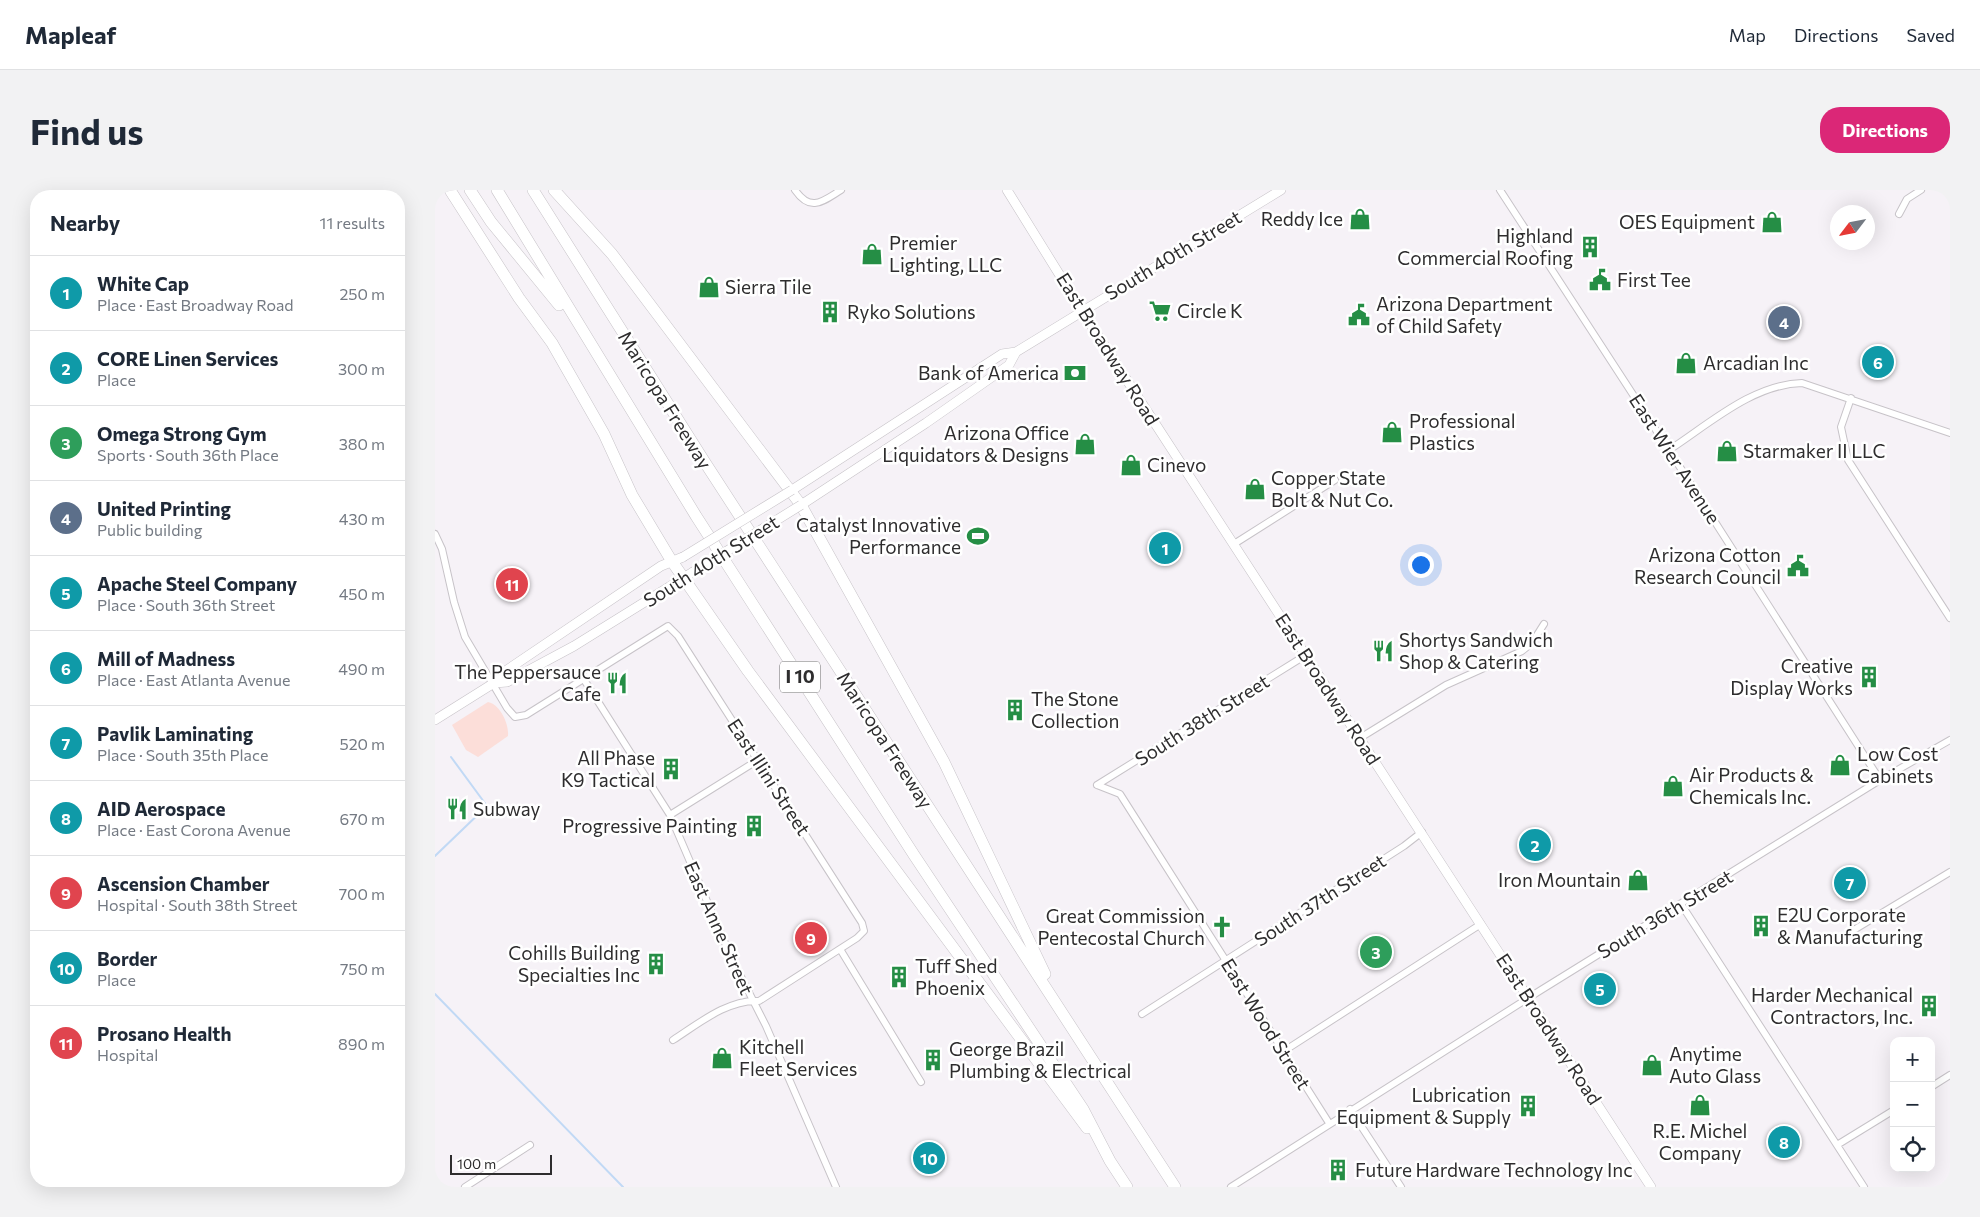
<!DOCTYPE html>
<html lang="en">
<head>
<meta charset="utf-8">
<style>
	:root { --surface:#fff; --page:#f2f2f3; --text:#1f2937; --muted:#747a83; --line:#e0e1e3; --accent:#db2777 }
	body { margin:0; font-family:Commissioner,sans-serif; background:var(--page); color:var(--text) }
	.controls { position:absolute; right:15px; bottom:15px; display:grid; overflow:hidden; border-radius:10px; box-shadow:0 5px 20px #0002 }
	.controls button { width:45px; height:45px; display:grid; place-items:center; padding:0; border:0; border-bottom:1px solid var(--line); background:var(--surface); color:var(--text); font:25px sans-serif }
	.compass { position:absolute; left:1395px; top:15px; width:45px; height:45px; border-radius:50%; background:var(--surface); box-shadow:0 5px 20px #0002; rotate:238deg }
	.scale { position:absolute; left:15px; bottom:12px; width:102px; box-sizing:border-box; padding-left:5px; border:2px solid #2e2d2e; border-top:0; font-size:14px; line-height:18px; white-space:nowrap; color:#2e2d2e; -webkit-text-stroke:4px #fff; paint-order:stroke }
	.you { position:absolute; left:985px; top:374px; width:18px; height:18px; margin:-12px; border:4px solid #fff; border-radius:50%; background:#1a73e8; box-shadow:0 0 0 8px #1a73e833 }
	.badge { display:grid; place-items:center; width:32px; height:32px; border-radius:50%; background:var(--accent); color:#fff; font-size:16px; font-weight:700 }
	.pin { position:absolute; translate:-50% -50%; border:2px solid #fff; box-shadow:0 1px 5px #0006 }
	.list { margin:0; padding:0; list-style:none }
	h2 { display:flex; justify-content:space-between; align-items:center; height:65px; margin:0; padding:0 20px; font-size:21px }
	h2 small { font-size:16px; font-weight:400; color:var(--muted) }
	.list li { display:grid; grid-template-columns:32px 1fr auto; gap:15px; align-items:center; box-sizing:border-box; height:75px; padding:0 20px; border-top:1px solid var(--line) }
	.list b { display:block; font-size:19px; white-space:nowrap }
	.list p { margin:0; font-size:16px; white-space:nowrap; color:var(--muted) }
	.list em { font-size:16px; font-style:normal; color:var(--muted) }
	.icon { flex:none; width:28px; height:28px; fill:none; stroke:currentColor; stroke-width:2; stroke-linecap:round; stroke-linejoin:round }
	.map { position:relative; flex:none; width:1515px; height:997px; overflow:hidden; border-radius:20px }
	header { display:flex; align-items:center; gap:30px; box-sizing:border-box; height:70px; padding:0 25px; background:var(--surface); border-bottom:1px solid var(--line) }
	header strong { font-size:24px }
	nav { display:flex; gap:28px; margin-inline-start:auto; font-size:18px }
	.intro { display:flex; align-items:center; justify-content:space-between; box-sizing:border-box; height:120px; padding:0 30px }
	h1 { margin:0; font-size:35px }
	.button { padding:12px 22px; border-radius:20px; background:var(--accent); color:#fff; font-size:18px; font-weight:700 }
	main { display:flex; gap:30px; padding:0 30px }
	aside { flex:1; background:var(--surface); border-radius:20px; box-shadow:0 5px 20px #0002 }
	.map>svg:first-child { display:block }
	.green { fill:#fcded9 }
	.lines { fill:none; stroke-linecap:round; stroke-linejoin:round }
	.stream { stroke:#c1d9f5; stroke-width:2 }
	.street-casing { stroke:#c7c3c8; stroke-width:8 }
	.secondary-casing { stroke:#c7c3c8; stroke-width:10 }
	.highway-casing { stroke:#c7c3c8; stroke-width:12 }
	.street { stroke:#fff; stroke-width:6 }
	.secondary { stroke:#fff; stroke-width:9 }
	.highway { stroke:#fff; stroke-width:11 }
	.secondary-bridge-casing { stroke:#c7c3c8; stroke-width:10; stroke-linecap:butt }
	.secondary-bridge { stroke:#fff; stroke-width:9 }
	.labels { text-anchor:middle; stroke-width:5; stroke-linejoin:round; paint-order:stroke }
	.shield { fill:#fff; stroke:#6d6c6d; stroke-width:1 }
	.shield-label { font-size:18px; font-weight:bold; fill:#2e2d2e }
	.poi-label { font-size:19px; fill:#2e2d2e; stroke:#fff; text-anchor:start }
	.street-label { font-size:19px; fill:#2e2d2e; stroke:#fff }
</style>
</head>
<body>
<header>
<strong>Mapleaf</strong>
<nav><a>Map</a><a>Directions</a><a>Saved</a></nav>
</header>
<div class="intro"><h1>Find us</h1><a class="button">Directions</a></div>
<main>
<aside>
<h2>Nearby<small>11 results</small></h2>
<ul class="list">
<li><span class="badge" style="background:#0f9aa8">1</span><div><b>White Cap</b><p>Place · East Broadway Road</p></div><em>250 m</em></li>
<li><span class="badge" style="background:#0f9aa8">2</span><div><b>CORE Linen Services</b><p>Place</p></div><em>300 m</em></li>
<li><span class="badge" style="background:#2e9e5b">3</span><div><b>Omega Strong Gym</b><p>Sports · South 36th Place</p></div><em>380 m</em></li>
<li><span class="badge" style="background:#5c6f8a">4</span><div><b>United Printing</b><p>Public building</p></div><em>430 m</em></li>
<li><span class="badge" style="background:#0f9aa8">5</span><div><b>Apache Steel Company</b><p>Place · South 36th Street</p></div><em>450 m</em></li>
<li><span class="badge" style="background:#0f9aa8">6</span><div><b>Mill of Madness</b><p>Place · East Atlanta Avenue</p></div><em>490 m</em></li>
<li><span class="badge" style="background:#0f9aa8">7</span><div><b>Pavlik Laminating</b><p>Place · South 35th Place</p></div><em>520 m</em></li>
<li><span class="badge" style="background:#0f9aa8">8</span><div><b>AID Aerospace</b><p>Place · East Corona Avenue</p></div><em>670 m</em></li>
<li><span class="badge" style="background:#e0444e">9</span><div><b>Ascension Chamber</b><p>Hospital · South 38th Street</p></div><em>700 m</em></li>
<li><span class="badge" style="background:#0f9aa8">10</span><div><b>Border</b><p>Place</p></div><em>750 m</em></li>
<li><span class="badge" style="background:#e0444e">11</span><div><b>Prosano Health</b><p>Hospital</p></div><em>890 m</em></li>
</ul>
</aside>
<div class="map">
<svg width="1515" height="997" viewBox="0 0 1515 997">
	<rect width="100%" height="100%" fill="#f6f2f7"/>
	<!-- green -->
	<path class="green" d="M 53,512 C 66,515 74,535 73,546 L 43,567 L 31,560 L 17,535 Z"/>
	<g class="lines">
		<!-- stream -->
		<path class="stream" d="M 0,666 L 52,616 L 16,567
			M 0,804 L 188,997"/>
		<!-- street casing -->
		<g class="street-casing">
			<path id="street" d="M 360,0 C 376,23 388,11 406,0
				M 1065,0 L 1234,260 L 1445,590
				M 1464,24 L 1472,9 L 1486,0
				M 1416,208 L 1406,237 L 1413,270 L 1515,428
				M 1234,260 C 1274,234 1318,194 1367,193 L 1515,243
				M 0,344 L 7,359 L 19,412 L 30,447 L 72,518 L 80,527 L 91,525 L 233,436 L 243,446 L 427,733 L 429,741 L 422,748 L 324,811 C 293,809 263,834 238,850
				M 799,354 L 900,290
				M 148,488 L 235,625 L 296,767 L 331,836 L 401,997
				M 925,548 L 1011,495 L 1087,461 L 1097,453 L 1109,434
				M 662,595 L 685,604 L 894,933
				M 662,595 L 871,465
				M 235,625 L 323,570
				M 1246,714 L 1429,997
				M 1417,741 L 1515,682
				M 405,759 L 486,892
				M 707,824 L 969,656 L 987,642
				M 849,861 L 1046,734
				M 1496,897 L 1515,885
				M 915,919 L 966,997
				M 1402,955 L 1459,920
				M 30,997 L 95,955
				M 796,997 L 1106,800 L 1445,590 L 1515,550"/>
		</g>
		<!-- secondary casing -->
		<g class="secondary-casing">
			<path id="secondary" d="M 572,0 L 647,121 L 1216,997
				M 357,300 L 567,164 L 581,162 L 846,0
				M 366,315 L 491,233 L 574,175 L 581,162
				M 59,493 L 72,492 L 139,456 L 258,382
				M 0,530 L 59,493 L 66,484 L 226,376 L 248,367"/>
		</g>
		<!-- highway casing -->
		<g class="highway-casing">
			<path id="highway" d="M 15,0 L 84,108 L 117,153 L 169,244 L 197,305 L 236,370 L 313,481 L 652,938
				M 35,0 L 56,32 L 124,115
				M 62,0 L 261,326 L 479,665 L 648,919 L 675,971 L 692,997
				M 98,0 L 269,271 L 740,997
				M 119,0 L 177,64 L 366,315 L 509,572 L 610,784"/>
		</g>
		<!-- street -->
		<use href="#street" class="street"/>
		<!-- secondary -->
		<use href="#secondary" class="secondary"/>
		<!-- highway -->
		<use href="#highway" class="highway"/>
		<!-- secondary-bridge casing -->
		<g class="secondary-bridge-casing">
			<path id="secondary-bridge" d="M 248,367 L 357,300
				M 258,382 L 366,315"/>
		</g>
		<!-- secondary-bridge -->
		<use href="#secondary-bridge" class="secondary-bridge"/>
	</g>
	<!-- icons -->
	<defs>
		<g id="shop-bare" transform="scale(1.725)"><path d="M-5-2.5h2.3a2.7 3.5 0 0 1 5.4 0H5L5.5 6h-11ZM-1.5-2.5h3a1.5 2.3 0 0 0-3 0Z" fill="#258e45" stroke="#fff" stroke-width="2.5" paint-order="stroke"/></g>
		<g id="building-bare" transform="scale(1.725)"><path d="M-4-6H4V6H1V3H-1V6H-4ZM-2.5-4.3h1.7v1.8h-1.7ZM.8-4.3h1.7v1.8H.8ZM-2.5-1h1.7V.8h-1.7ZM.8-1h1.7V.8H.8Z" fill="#258e45" stroke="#fff" stroke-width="2.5" paint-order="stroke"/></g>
		<g id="civic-bare" transform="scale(1.725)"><path d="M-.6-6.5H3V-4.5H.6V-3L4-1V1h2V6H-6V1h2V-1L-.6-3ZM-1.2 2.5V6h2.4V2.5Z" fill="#258e45" stroke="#fff" stroke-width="2.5" paint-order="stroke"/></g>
		<g id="supermarket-bare" transform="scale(1.725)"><path d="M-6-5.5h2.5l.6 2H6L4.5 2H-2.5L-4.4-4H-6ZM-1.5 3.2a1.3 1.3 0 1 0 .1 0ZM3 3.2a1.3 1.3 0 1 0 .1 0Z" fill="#258e45" stroke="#fff" stroke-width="2.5" paint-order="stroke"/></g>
		<g id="bank-bare" transform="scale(1.725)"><path d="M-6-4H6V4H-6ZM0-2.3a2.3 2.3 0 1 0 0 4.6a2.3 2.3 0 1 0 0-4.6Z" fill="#258e45" stroke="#fff" stroke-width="2.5" paint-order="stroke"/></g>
		<g id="stadium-bare" transform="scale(1.725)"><path d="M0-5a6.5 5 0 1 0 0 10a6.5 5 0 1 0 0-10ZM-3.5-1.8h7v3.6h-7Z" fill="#258e45" stroke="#fff" stroke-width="2.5" paint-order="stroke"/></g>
		<g id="restaurant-bare" transform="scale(1.725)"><path d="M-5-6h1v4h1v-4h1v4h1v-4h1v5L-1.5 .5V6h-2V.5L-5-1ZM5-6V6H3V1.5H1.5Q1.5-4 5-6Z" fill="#258e45" stroke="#fff" stroke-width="2.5" paint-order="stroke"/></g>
		<g id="church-bare" transform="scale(1.725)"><path d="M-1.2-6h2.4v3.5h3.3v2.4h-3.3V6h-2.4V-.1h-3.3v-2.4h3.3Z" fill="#258e45" stroke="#fff" stroke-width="2.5" paint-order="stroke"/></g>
	</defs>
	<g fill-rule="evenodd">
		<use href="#shop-bare" x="925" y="29"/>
		<use href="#shop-bare" x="1337" y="32"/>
		<use href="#building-bare" x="1155" y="57"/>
		<use href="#shop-bare" x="437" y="64"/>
		<use href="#civic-bare" x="1165" y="90"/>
		<use href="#shop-bare" x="274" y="97"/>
		<use href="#supermarket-bare" x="725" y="121"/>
		<use href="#building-bare" x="395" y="122"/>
		<use href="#civic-bare" x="924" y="125"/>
		<use href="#shop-bare" x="1251" y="173"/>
		<use href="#bank-bare" x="640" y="183"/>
		<use href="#shop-bare" x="957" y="242"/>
		<use href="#shop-bare" x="650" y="254"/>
		<use href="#shop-bare" x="1292" y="261"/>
		<use href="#shop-bare" x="696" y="275"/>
		<use href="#shop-bare" x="820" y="299"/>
		<use href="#stadium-bare" x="543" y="346"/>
		<use href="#civic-bare" x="1363" y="376"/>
		<use href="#restaurant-bare" x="948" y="461"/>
		<use href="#building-bare" x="1434" y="487"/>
		<use href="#restaurant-bare" x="182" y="493"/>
		<use href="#building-bare" x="580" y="520"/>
		<use href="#shop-bare" x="1405" y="575"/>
		<use href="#building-bare" x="236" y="579"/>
		<use href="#shop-bare" x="1238" y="596"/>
		<use href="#restaurant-bare" x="22" y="619"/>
		<use href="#building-bare" x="319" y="636"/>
		<use href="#shop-bare" x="1203" y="690"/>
		<use href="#building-bare" x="1326" y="736"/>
		<use href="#church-bare" x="787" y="737"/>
		<use href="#building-bare" x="221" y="774"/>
		<use href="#building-bare" x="464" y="787"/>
		<use href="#building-bare" x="1494" y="816"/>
		<use href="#shop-bare" x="287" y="868"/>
		<use href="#building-bare" x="498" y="870"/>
		<use href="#shop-bare" x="1217" y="875"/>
		<use href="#shop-bare" x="1265" y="915"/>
		<use href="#building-bare" x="1093" y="916"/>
		<use href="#building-bare" x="903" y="980"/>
	</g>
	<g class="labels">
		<!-- shield labels -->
		<rect class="shield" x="345" y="471.5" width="40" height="31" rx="4"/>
		<g class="shield-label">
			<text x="365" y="493">I 10</text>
		</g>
		<!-- poi labels -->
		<g class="poi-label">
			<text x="908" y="36" text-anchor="end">Reddy Ice</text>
			<text x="1320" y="39" text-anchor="end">OES Equipment</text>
			<text x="1138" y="53" text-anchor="end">Highland<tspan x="1138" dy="22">Commercial Roofing</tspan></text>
			<text x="454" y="60">Premier<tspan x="454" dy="22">Lighting, LLC</tspan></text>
			<text x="1182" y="97">First Tee</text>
			<text x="290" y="104">Sierra Tile</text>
			<text x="941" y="121">Arizona Department<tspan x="941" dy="22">of Child Safety</tspan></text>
			<text x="742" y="128">Circle K</text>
			<text x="412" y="129">Ryko Solutions</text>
			<text x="1268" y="180">Arcadian Inc</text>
			<text x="624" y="190" text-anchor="end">Bank of America</text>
			<text x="974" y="238">Professional<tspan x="974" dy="22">Plastics</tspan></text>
			<text x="634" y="250" text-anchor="end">Arizona Office<tspan x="634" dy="22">Liquidators &amp; Designs</tspan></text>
			<text x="1308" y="268">Starmaker II LLC</text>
			<text x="712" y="282">Cinevo</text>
			<text x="836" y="295">Copper State<tspan x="836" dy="22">Bolt &amp; Nut Co.</tspan></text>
			<text x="526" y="342" text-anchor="end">Catalyst Innovative<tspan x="526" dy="22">Performance</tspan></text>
			<text x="1346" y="372" text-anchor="end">Arizona Cotton<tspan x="1346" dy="22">Research Council</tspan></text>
			<text x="964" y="457">Shortys Sandwich<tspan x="964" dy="22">Shop &amp; Catering</tspan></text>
			<text x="1418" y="483" text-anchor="end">Creative<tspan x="1418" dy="22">Display Works</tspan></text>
			<text x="166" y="489" text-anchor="end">The Peppersauce<tspan x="166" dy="22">Cafe</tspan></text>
			<text x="596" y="516">The Stone<tspan x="596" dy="22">Collection</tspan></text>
			<text x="1422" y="571">Low Cost<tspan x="1422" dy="22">Cabinets</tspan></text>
			<text x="220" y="575" text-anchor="end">All Phase<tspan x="220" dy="22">K9 Tactical</tspan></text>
			<text x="1254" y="592">Air Products &amp;<tspan x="1254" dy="22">Chemicals Inc.</tspan></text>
			<text x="38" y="626">Subway</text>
			<text x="302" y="643" text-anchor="end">Progressive Painting</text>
			<text x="1186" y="697" text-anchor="end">Iron Mountain</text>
			<text x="1342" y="732">E2U Corporate<tspan x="1342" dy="22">&amp; Manufacturing</tspan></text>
			<text x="770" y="733" text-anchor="end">Great Commission<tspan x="770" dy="22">Pentecostal Church</tspan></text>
			<text x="205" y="770" text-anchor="end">Cohills Building<tspan x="205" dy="22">Specialties Inc</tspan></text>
			<text x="480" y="783">Tuff Shed<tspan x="480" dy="22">Phoenix</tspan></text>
			<text x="1478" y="812" text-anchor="end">Harder Mechanical<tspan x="1478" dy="22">Contractors, Inc.</tspan></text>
			<text x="304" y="864">Kitchell<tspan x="304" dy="22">Fleet Services</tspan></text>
			<text x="514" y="866">George Brazil<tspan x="514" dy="22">Plumbing &amp; Electrical</tspan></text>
			<text x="1234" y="871">Anytime<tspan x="1234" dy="22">Auto Glass</tspan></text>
			<text x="1076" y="912" text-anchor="end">Lubrication<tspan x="1076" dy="22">Equipment &amp; Supply</tspan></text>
			<text x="1265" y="948" text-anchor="middle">R.E. Michel<tspan x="1265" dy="22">Company</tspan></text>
			<text x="920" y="987">Future Hardware Technology Inc</text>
		</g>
		<!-- street labels -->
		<g class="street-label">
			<text transform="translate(738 65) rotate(-31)" y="7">South 40th Street</text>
			<text transform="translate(673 159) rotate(58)" y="7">East Broadway Road</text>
			<text transform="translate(230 210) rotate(58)" y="7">Maricopa Freeway</text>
			<text transform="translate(1240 269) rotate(57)" y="7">East Wier Avenue</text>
			<text transform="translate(276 371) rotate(-32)" y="7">South 40th Street</text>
			<text transform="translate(893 499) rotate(57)" y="7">East Broadway Road</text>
			<text transform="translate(767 530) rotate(-32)" y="7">South 38th Street</text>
			<text transform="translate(450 550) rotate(57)" y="7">Maricopa Freeway</text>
			<text transform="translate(334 587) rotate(57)" y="7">East Illini Street</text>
			<text transform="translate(885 710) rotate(-33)" y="7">South 37th Street</text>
			<text transform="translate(1230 724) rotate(-31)" y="7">South 36th Street</text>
			<text transform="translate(284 738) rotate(66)" y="7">East Anne Street</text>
			<text transform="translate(831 834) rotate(58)" y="7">East Wood Street</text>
			<text transform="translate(1114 839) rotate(57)" y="7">East Broadway Road</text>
		</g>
	</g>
</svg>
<div class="controls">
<button>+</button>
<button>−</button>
<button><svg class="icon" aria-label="locate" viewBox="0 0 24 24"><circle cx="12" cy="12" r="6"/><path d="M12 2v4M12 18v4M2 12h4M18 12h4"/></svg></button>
</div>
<svg class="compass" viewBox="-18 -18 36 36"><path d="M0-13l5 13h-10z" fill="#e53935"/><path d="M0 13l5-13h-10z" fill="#747a83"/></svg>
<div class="scale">100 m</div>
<div class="you"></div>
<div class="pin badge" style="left:730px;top:358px;background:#0f9aa8">1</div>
<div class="pin badge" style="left:1100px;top:655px;background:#0f9aa8">2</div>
<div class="pin badge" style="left:941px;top:762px;background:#2e9e5b">3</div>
<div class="pin badge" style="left:1349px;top:132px;background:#5c6f8a">4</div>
<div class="pin badge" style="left:1165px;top:799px;background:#0f9aa8">5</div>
<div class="pin badge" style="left:1443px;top:172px;background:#0f9aa8">6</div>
<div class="pin badge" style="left:1415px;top:693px;background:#0f9aa8">7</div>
<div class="pin badge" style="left:1349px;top:952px;background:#0f9aa8">8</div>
<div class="pin badge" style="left:376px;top:748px;background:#e0444e">9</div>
<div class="pin badge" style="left:494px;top:968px;background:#0f9aa8">10</div>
<div class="pin badge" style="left:77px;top:394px;background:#e0444e">11</div>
</div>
</main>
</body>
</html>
